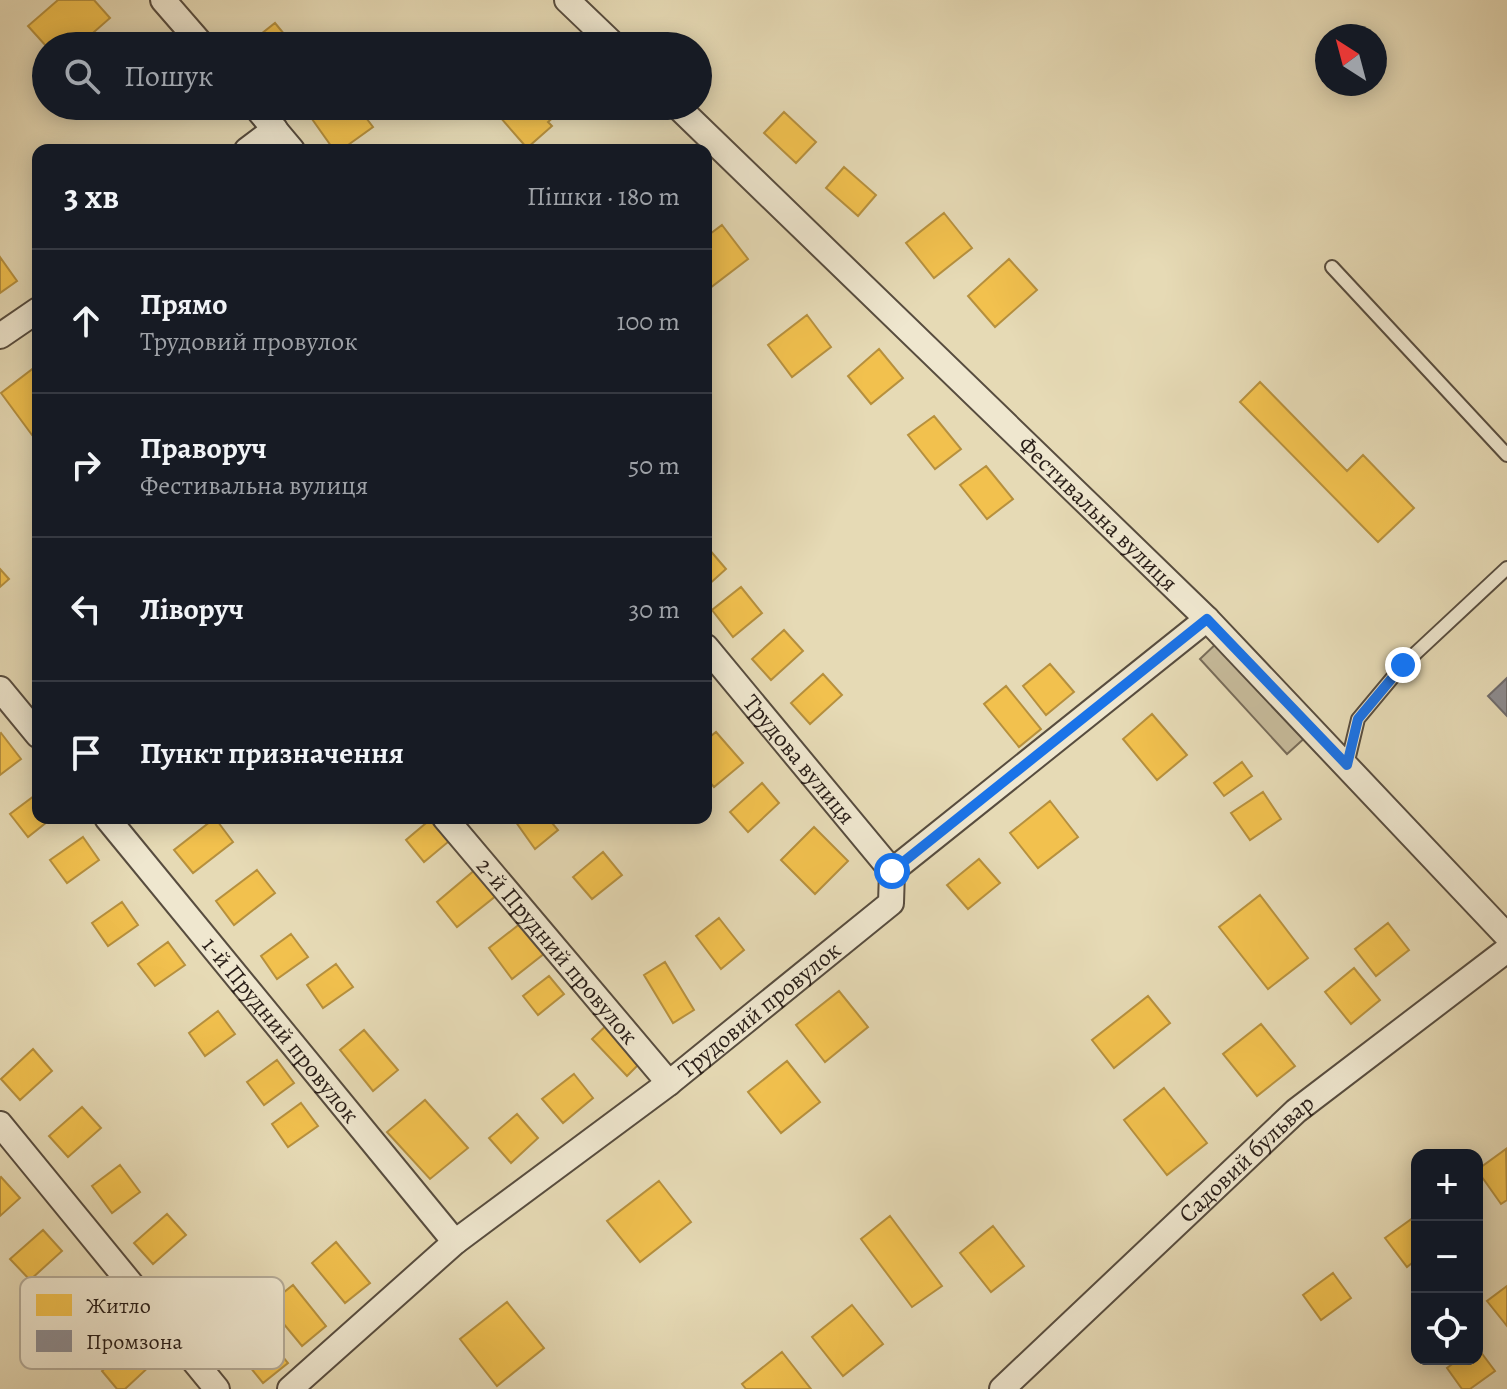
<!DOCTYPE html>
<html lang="uk">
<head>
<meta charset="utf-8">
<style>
	:root { --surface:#171b24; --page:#242831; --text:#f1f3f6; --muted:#9ea1a6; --line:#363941 }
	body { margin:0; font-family:Alegreya,serif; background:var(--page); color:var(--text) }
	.controls { position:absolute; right:24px; bottom:24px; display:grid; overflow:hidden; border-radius:16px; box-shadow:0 4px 20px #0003 }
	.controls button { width:72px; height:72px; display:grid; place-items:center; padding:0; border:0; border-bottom:2px solid var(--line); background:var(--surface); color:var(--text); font:40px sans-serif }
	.compass { position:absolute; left:1315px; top:24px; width:72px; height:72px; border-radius:50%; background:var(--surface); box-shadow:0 4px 20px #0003; rotate:324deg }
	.stop { position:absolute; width:24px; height:24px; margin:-18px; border:6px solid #1a73e8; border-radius:50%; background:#fff }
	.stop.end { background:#1a73e8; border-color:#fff; box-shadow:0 2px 8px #0008 }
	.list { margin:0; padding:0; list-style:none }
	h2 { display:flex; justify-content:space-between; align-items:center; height:104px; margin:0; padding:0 32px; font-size:34px }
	h2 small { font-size:26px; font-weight:400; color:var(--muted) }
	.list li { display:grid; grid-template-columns:52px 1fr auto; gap:24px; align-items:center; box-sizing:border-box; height:144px; padding:0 32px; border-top:2px solid var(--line) }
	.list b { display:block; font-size:30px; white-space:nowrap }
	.list p { margin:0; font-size:26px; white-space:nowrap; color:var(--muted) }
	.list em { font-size:26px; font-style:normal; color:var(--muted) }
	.icon { flex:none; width:44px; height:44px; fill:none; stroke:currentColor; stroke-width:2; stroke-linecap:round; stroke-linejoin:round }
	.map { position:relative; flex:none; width:1507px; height:1389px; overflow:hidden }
	.search { position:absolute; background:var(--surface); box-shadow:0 4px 20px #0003; left:32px; top:32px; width:680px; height:88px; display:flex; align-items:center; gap:20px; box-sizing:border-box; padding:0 28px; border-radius:44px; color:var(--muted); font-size:30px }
	.panel { position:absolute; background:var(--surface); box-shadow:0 4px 20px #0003; left:32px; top:144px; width:680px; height:680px; border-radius:16px }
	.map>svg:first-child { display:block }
	.green { fill:#c6ba9a; stroke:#786c59; stroke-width:2 }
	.homes { fill:#f2c14e; stroke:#b6903e; stroke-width:2 }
	.industry { fill:#8d8d92; stroke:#6f6c6d; stroke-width:2 }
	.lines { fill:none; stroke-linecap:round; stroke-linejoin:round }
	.service-casing { stroke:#584d3f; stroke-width:16 }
	.minor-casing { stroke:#584d3f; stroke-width:28 }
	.service { stroke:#efe7cf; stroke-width:12 }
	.minor { stroke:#efe7cf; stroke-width:24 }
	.route { stroke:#1a73e8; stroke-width:10 }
	.labels { text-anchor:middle; stroke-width:8; stroke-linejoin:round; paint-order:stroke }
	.street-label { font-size:24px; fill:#291e18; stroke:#efe7cf }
	.key { fill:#efe7cf; stroke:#b4ab98; stroke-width:2 }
	.key-label { font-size:22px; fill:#291e18 }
</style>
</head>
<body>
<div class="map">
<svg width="1507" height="1389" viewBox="0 0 1507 1389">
	<rect width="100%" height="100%" fill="#e6dab5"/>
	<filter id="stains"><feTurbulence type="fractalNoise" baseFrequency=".0025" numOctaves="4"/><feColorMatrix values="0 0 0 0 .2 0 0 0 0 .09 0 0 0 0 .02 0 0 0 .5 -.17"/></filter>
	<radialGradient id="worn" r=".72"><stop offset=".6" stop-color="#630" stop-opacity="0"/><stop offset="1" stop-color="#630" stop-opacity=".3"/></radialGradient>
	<!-- green -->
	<path class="green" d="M 1220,640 L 1308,735 L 1287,754 L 1200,659 Z"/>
	<!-- homes -->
	<path class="homes" d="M 58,0 L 94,0 L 110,18 L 78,46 L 46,46 L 28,26 Z
		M 275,23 L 294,46 L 256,46 L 252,41 Z
		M 329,106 L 357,106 L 373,127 L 341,150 L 334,150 L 312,119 Z
		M 497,106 L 563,106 L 564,108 L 548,122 L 552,126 L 527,148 L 493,109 Z
		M 784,112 L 816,142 L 796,163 L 764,133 Z
		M 844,167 L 876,195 L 858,216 L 826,188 Z
		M 944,213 L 972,248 L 934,278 L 906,243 Z
		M 722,225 L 748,259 L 710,288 L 706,283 L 706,237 Z
		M 0,257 L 17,281 L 0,293 Z
		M 1009,259 L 1037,290 L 995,327 L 968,296 Z
		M 807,315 L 831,347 L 792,377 L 768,345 Z
		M 879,349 L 903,378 L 871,404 L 848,376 Z
		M 35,367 L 38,371 L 38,431 L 32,435 L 1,393 Z
		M 1260,382 L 1347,471 L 1363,455 L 1414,508 L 1378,542 L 1240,402 Z
		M 934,416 L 961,449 L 935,469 L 908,435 Z
		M 986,466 L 1013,499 L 987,519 L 960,485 Z
		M 708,548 L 726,569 L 706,587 L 706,549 Z
		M 0,569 L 9,579 L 0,587 Z
		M 741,587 L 762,613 L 733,637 L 712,610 Z
		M 784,630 L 803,651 L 771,680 L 752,659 Z
		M 1050,664 L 1074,692 L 1046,715 L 1023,686 Z
		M 823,674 L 842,695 L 810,724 L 791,703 Z
		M 1006,686 L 1041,729 L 1019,747 L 984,704 Z
		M 1152,714 L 1187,755 L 1157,780 L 1123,739 Z
		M 716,732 L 743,763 L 714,787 L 706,778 L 706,740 Z
		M 1,733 L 21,759 L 0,775 L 0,734 Z
		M 1242,762 L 1252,776 L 1224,796 L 1214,783 Z
		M 762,783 L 779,803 L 748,832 L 730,812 Z
		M 1263,792 L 1281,819 L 1250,840 L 1231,813 Z
		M 38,793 L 38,818 L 52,818 L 28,837 L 10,814 Z
		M 1050,801 L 1078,837 L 1038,868 L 1010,833 Z
		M 215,818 L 233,842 L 193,873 L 174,850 Z
		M 432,818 L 438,818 L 454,837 L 424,862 L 406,840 Z
		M 513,818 L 548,818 L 558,830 L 535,849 Z
		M 814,827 L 848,861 L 815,894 L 781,860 Z
		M 83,837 L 99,860 L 67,883 L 50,860 Z
		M 603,852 L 622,875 L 592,899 L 573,877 Z
		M 979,859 L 1000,883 L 968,909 L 947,885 Z
		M 476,869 L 497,895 L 457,927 L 437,902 Z
		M 257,870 L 275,893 L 234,925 L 216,901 Z
		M 1260,895 L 1308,958 L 1268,989 L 1219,927 Z
		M 122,902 L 138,925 L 108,946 L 92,923 Z
		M 719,918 L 744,950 L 721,969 L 696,936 Z
		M 521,923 L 545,953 L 512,979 L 489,948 Z
		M 1388,923 L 1409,950 L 1376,976 L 1355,949 Z
		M 291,934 L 308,957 L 277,979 L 261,956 Z
		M 168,942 L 185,965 L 155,986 L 138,964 Z
		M 665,962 L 694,1010 L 673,1023 L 644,975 Z
		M 336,964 L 353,987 L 323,1008 L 307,985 Z
		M 1354,968 L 1380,1000 L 1351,1024 L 1325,992 Z
		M 549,976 L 564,994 L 538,1015 L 523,996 Z
		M 839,991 L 868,1027 L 825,1062 L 796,1025 Z
		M 1148,996 L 1170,1023 L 1114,1068 L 1092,1040 Z
		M 218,1011 L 235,1034 L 205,1056 L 189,1033 Z
		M 610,1022 L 645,1058 L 627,1076 L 592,1039 Z
		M 1261,1024 L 1295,1066 L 1257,1096 L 1223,1054 Z
		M 364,1030 L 398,1070 L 373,1091 L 340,1050 Z
		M 33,1049 L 52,1071 L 20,1100 L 1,1079 Z
		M 277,1060 L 294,1083 L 264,1105 L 247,1082 Z
		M 787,1061 L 820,1102 L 781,1133 L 748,1092 Z
		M 574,1074 L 593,1098 L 563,1123 L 542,1099 Z
		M 1164,1088 L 1207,1143 L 1167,1175 L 1124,1120 Z
		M 425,1100 L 468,1148 L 430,1179 L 387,1132 Z
		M 301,1103 L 318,1126 L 288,1147 L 272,1124 Z
		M 82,1107 L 101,1128 L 68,1157 L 49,1136 Z
		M 517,1114 L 538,1138 L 511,1163 L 489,1138 Z
		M 1506,1149 L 1507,1200 L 1501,1204 L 1477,1170 Z
		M 120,1165 L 140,1192 L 112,1213 L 92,1186 Z
		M 1,1177 L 20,1198 L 0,1216 L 0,1178 Z
		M 659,1181 L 691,1222 L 640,1262 L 607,1221 Z
		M 167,1214 L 186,1235 L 153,1264 L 134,1243 Z
		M 1417,1215 L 1417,1259 L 1407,1267 L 1385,1238 Z
		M 890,1216 L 942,1286 L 912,1307 L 861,1239 Z
		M 993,1226 L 1024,1266 L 991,1292 L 960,1253 Z
		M 43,1230 L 62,1251 L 30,1280 L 10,1259 Z
		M 336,1242 L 370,1283 L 345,1303 L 312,1263 Z
		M 1333,1273 L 1351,1298 L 1321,1320 L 1303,1295 Z
		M 293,1285 L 326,1326 L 302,1346 L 268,1305 Z
		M 1507,1286 L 1507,1326 L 1487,1301 Z
		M 507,1302 L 544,1348 L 497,1386 L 460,1339 Z
		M 852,1305 L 883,1344 L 843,1376 L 812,1337 Z
		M 261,1330 L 288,1363 L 263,1383 L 236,1350 Z
		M 134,1342 L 153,1363 L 125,1389 L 117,1389 L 102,1371 Z
		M 1477,1347 L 1495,1371 L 1470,1389 L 1462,1389 L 1447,1368 L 1459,1359 L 1477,1359 Z
		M 782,1352 L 811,1389 L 746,1389 L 742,1384 Z"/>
	<!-- industry -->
	<path class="industry" d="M 1507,678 L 1507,716 L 1488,696 Z"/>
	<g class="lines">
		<!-- service casing -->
		<g class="service-casing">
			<path id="service" d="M 1332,267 L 1507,455
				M 1347,765 L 1358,719 L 1403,665 L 1507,568"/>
		</g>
		<!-- minor casing -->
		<g class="minor-casing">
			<g id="minor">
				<path d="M 163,0 L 203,46"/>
				<path d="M 567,0 L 615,46"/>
				<path d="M 255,106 L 292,150"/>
				<path id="s1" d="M 677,106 L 1207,619 L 1507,936"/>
				<path d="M 247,150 L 275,129"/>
				<path d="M 0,336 L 38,310"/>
				<path id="s2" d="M 706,647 L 892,871"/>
				<path d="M 0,689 L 38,735"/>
				<path id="s3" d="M 107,818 L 455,1242"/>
				<path id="s4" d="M 445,818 L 669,1083"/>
				<path d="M 0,1124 L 217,1389"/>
				<path id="s5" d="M 290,1389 L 455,1242 L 669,1083 L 891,903 L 892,871 L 1207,619"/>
				<path id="s6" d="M 1002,1389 L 1296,1111 L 1507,950"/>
			</g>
		</g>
		<!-- service -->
		<use href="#service" class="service"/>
		<!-- minor -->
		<use href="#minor" class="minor"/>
	</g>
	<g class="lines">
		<!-- route -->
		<path class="route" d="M 892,871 L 1207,619 L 1347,765 L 1358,719 L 1403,665"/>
	</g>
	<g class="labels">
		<!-- street labels -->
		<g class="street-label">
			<text dy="8" stroke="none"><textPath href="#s1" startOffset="586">Фестивальна вулиця</textPath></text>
			<text dy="8" stroke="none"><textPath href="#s2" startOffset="146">Трудова вулиця</textPath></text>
			<text dy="8" stroke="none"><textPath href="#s4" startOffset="174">2-й Прудний провулок</textPath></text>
			<text dy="8" stroke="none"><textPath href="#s5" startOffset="604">Трудовий провулок</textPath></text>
			<text dy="8" stroke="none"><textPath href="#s3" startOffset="274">1-й Прудний провулок</textPath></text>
			<text dy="8" stroke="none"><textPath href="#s6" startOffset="336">Садовий бульвар</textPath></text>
		</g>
	</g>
	<!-- legend -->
	<rect x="20" y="1277" width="264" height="92" rx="12" class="key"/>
	<rect x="36" y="1294" width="36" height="22" fill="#f2c14e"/>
	<rect x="36" y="1330" width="36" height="22" fill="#8d8d92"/>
	<g class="key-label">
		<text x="86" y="1313">Житло</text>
		<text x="86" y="1349">Промзона</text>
	</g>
	<rect width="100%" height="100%" filter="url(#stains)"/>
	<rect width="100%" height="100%" fill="url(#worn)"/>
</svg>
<div class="controls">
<button>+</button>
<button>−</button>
<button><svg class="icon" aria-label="locate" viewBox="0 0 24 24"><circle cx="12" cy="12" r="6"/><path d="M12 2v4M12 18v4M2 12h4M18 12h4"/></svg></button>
</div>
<svg class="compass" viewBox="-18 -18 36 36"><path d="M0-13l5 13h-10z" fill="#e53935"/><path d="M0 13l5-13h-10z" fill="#9ea1a6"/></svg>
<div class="stop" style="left:892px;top:871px"></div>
<div class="stop end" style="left:1403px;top:665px"></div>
<div class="search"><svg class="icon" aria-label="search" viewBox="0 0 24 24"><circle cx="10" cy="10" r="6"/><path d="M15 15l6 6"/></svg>Пошук</div>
<section class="panel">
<h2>3 хв<small>Пішки · 180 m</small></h2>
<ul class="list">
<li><svg class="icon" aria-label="ahead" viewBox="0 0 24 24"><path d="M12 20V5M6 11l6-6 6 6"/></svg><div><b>Прямо</b><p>Трудовий провулок</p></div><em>100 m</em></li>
<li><svg class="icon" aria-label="right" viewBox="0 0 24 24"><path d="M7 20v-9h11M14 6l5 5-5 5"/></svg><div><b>Праворуч</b><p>Фестивальна вулиця</p></div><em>50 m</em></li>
<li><svg class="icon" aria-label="left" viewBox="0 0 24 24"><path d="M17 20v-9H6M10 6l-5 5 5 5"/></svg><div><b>Ліворуч</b></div><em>30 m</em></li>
<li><svg class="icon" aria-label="arrive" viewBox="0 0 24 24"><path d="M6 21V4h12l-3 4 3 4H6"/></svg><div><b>Пункт призначення</b></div></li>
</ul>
</section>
</div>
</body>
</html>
